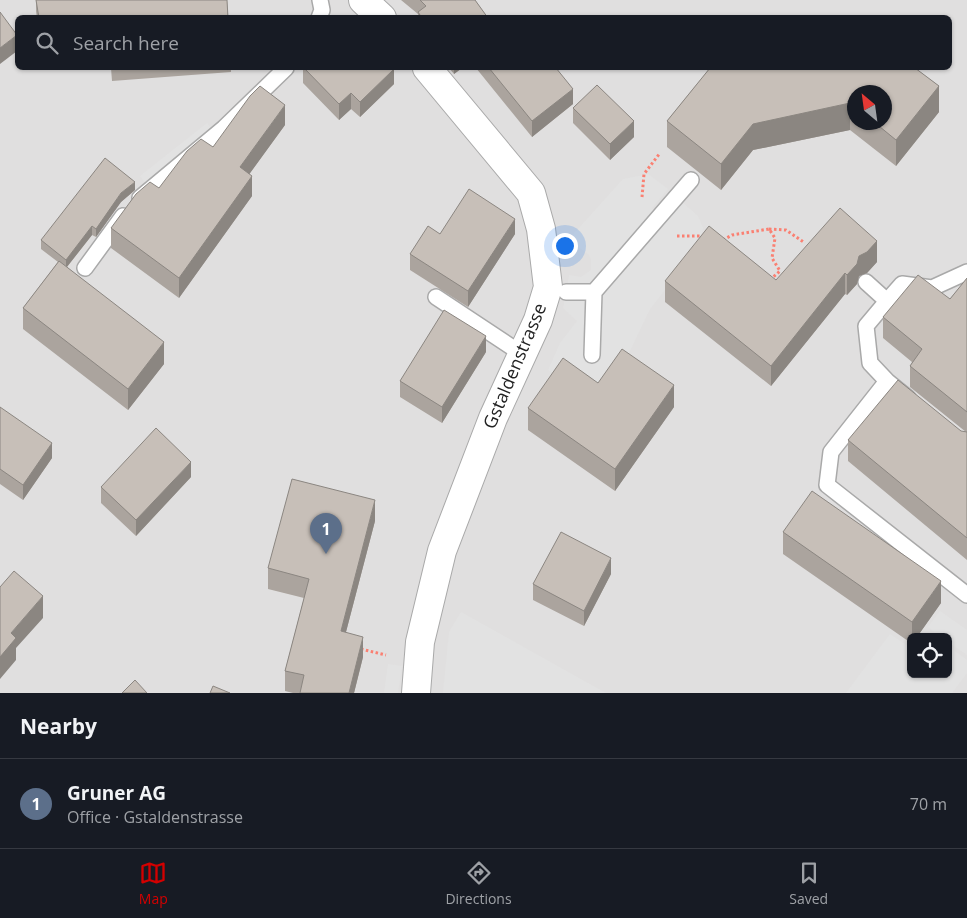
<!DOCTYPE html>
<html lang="en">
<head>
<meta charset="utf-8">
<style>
	:root { --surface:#171b24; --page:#20242c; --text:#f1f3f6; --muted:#9ea1a6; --line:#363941; --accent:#d40000 }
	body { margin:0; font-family:"Open Sans",sans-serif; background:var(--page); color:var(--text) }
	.controls { position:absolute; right:15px; bottom:15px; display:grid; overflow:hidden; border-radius:8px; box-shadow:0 1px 4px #0004 }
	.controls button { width:45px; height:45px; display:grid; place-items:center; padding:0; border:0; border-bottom:1px solid var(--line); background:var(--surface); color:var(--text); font:25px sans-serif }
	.compass { position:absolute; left:847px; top:85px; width:45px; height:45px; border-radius:50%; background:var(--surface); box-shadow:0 1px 4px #0004; rotate:331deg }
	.you { position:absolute; left:564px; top:245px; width:18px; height:18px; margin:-12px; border:4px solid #fff; border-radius:50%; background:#1a73e8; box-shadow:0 0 0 8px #1a73e833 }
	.badge { display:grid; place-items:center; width:32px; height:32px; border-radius:50%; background:var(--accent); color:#fff; font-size:16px; font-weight:700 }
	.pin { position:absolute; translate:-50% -41px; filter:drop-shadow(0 1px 2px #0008) }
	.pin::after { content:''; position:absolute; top:26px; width:18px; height:15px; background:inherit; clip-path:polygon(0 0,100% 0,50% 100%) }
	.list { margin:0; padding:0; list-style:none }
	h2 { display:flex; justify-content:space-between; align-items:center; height:65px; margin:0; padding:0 20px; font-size:21px }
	h2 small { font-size:16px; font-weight:400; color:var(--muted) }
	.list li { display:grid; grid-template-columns:32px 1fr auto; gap:15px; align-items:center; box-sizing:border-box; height:90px; padding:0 20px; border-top:1px solid var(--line) }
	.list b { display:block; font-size:19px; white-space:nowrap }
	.list p { margin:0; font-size:16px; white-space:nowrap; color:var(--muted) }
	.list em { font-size:16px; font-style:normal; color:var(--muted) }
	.icon { flex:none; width:28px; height:28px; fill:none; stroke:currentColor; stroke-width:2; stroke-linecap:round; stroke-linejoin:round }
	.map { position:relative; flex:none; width:967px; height:693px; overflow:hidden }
	.search { position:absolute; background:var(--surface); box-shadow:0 1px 4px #0004; left:15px; right:15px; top:15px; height:55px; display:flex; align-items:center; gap:12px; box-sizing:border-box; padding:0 18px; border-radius:8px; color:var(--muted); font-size:19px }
	.sheet { height:155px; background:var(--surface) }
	nav { display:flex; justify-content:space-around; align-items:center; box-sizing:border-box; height:70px; border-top:1px solid var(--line); background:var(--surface); font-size:14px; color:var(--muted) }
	nav a { display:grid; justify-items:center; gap:2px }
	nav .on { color:var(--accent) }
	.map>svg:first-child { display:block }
	.residential { fill:#e0dfdf; fill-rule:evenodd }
	.parking { fill:#e2e2e2 }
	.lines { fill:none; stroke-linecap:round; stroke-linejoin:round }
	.lane-casing { stroke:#a9a9a9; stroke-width:18 }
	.street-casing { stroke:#a9a9a9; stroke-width:30 }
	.path { stroke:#fa8072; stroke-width:3; stroke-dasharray:2.5 2.5; stroke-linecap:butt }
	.lane { stroke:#fff; stroke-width:15 }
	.street { stroke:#fff; stroke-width:28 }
	.wall { fill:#aba49e; fill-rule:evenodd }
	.shaded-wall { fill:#8b8681 }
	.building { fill:#c7bfb8; stroke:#8b8681 }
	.labels { text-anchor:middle; stroke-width:4; stroke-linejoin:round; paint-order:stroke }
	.street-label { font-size:18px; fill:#222; stroke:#fff }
</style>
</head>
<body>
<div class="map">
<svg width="967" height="693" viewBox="0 0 967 693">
	<rect width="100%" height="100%" fill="#f2efe9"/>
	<!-- residential -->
	<path class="residential" d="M 0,0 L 967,0 L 967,693 L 0,693 ZM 18,18 L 950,18 L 950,68 L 18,68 ZM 854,92 L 884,92 L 884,122 L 854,122 ZM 911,637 L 948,637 L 948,674 L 911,674 Z"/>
	<!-- parking -->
	<path class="parking" d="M 207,123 L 213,130 L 146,184 L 140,176 Z
		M 648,174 L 668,189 L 652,208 L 666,221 L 682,202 L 698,216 L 703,228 L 700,245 L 650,309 L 627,357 L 608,386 L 579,389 L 548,370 L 560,343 L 577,321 L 563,308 L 569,275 L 581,277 L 591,270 L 591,259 L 589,255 L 569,239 L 623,179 Z
		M 940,611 L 967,630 L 967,655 L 948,642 L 948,637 L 941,637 L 928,627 Z
		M 461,612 L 606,693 L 443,693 L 449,632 Z
		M 890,634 L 911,648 L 911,674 L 948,674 L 948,646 L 967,660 L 967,673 L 952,693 L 846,693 Z
		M 388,664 L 402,666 L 398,693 L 384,693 Z"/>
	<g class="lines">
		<!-- lane casing -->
		<g class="lane-casing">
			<path id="lane" d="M 319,18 L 322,10 L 320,0
				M 140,198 L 224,128 L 286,68
				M 85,268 L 123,216
				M 866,282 L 887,301 L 866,326 L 870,363 L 887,381
				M 566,292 L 594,292 L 691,180
				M 436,297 L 522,354
				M 887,301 L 902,284 L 932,288 L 967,272
				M 592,355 L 594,292
				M 908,398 L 887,381 L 831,452 L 827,485 L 967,595"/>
		</g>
		<!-- street casing -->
		<g class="street-casing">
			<path id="street" d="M 363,0 L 382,18
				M 416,693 L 420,642 L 442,551 L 493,418 L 538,320 L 548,287 L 541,229 L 531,193 L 427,68"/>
		</g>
		<!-- path -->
		<path class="path" d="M 642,197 L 644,174 L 660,153
			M 769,229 L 786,230 L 805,243
			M 677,236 L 703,236
			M 723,240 L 732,235 L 769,229 L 775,238 L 772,258 L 780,271 L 771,279
			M 361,649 L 386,655"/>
		<!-- lane -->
		<use href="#lane" class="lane"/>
		<!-- street -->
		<use href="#street" class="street"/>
	</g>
	<!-- wall -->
	<path class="wall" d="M 36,0 L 227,0 L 228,18 L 37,18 L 36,11 Z
		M 401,0 L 475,0 L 488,18 L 418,18 L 418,14 Z
		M 111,68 L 231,68 L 231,72 L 112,81 Z
		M 303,68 L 393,68 L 394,84 L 360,117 L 351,109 L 339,120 L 303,83 Z
		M 449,68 L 462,68 L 454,74 Z
		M 476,68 L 556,68 L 573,104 L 532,137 Z
		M 710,68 L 915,68 L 939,86 L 939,112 L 896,166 L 850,130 L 753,150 L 721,190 L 667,147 L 667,121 ZM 854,92 L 884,92 L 884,122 L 854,122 Z
		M 573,108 L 634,137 L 610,160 L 573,123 Z
		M 285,125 L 249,174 L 252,196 L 179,298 L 111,248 L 111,228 L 159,188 L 213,147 Z
		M 135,190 L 121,202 L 96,237 L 92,235 L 67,267 L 164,364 L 128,410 L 23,329 L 23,308 L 58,262 L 41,249 L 41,240 Z
		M 440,234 L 515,234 L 468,307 L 410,270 L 410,254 Z
		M 877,262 L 867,273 L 859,276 L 857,284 L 847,295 L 845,294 L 771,386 L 665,302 L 665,281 L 776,280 Z
		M 967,278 L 967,560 L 848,461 L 848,440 L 966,432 L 910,387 L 910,366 L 912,362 L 883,338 L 883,317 L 950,299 Z
		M 486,352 L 442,423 L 400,397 L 400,381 Z
		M 598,383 L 674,407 L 615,491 L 528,430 L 528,408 Z
		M 0,407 L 52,458 L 23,500 L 0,484 Z
		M 191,477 L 136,536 L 101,503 L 101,487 Z
		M 375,521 L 346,632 L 363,657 L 354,693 L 293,693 L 285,691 L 285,671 L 304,598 L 268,589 L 268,568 Z
		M 783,532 L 941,603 L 917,637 L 911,637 L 911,643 L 783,554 Z
		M 611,574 L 584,626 L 533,600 L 533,584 Z"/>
	<!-- shaded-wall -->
	<path class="shaded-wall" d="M 17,35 L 17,51 L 0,64 L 0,48 Z
		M 454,68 L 462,68 L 454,74 Z
		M 394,69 L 394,84 L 360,117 L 360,102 Z
		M 939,86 L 939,112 L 896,166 L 896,140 Z
		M 573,89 L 573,104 L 532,137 L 532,121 Z
		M 351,93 L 351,109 L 339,120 L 339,104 Z
		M 850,103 L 850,130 L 753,150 L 721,190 L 721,164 L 753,124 Z
		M 285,105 L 285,125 L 240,187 L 240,167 Z
		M 634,121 L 634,137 L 610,160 L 610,144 Z
		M 252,176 L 252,196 L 179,298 L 179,278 Z
		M 135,182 L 135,190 L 121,202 L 96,237 L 96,229 L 121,193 Z
		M 515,219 L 515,234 L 468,307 L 468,291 Z
		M 92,226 L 92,235 L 66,268 L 66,260 Z
		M 877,241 L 877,262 L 867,273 L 859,276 L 857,284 L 847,295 L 847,275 L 859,256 Z
		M 845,273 L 845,294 L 771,386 L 771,366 Z
		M 486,336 L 486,352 L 442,423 L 442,407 Z
		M 164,342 L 164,364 L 128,410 L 128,389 Z
		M 674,385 L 674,407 L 615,491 L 615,469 Z
		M 52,443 L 52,458 L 23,500 L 23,485 Z
		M 191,462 L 191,477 L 136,536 L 136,520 Z
		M 375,500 L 375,521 L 341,651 L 341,631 Z
		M 611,558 L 611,574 L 584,626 L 584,611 Z
		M 941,581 L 941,603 L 917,637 L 912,637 L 912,622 Z
		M 43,596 L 43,618 L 16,648 L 16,660 L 0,679 L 0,657 L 11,633 Z
		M 363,637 L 363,657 L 354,693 L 349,693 Z"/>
	<!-- building -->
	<path class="building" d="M 36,0 L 227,0 L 228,18 L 39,18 Z
		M 420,0 L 475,0 L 488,18 L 422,18 L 418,12 L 426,6 Z
		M 0,12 L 17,35 L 0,48 Z
		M 304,68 L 393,68 L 394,69 L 360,102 L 351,93 L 339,104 Z
		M 489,68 L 556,68 L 573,89 L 532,121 Z
		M 710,68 L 915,68 L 939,86 L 896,140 L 874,122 L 884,122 L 884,92 L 854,92 L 854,107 L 850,103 L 753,124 L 721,164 L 667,121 Z
		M 597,85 L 634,121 L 610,144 L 573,108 Z
		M 260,86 L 285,105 L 240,167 L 252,176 L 179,278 L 111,228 L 136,194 L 150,182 L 159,188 L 187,151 L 201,139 L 213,147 L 250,96 Z
		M 105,158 L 135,182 L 121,193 L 96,229 L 92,226 L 66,260 L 41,240 Z
		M 469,189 L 515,219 L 468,291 L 410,254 L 428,226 L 440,234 Z
		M 840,208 L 877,241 L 867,252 L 859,256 L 857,264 L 847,275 L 845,273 L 771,366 L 665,281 L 709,226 L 776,280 Z
		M 59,261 L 164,342 L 128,389 L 23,308 Z
		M 918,275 L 950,299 L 967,278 L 967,412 L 910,366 L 922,349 L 883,317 Z
		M 444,310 L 486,336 L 442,407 L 400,381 Z
		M 622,349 L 674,385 L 615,469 L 528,408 L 563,358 L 598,383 Z
		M 898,380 L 961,431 L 967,432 L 967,538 L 848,440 Z
		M 0,407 L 52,443 L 23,485 L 0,469 Z
		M 156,428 L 191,462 L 136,520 L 101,487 Z
		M 292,479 L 375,500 L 341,631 L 363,637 L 349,693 L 300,693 L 304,675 L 285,671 L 309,579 L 268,568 Z
		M 812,491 L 941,581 L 912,622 L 783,532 Z
		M 561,532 L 611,558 L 584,611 L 533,584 Z
		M 14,571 L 43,596 L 11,633 L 16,638 L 0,657 L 0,587 Z
		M 135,680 L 147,693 L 122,693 Z
		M 213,686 L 230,693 L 210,693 Z"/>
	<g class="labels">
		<!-- street labels -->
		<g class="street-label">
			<text transform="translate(515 366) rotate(-67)" y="6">Gstaldenstrasse</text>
		</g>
	</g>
</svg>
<div class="controls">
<button><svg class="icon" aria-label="locate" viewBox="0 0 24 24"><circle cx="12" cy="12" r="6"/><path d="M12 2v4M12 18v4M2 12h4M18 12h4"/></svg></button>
</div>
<svg class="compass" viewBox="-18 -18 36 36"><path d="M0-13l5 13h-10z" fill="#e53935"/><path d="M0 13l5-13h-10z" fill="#9ea1a6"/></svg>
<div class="you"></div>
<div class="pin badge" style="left:326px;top:554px;background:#5c6f8a">1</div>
<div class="search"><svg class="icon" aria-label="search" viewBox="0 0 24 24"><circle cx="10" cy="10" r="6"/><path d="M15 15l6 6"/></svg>Search here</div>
</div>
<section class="sheet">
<h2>Nearby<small></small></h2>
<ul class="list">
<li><span class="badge" style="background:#5c6f8a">1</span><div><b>Gruner AG</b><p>Office · Gstaldenstrasse</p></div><em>70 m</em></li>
</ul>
</section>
<nav>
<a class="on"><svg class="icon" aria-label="map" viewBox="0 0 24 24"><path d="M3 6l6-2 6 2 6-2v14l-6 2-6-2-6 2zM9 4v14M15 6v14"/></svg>Map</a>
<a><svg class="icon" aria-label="directions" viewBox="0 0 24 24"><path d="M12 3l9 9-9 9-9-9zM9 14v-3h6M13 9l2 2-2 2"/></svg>Directions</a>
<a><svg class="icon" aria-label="saved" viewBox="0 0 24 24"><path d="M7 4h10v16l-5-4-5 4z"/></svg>Saved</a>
</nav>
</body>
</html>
